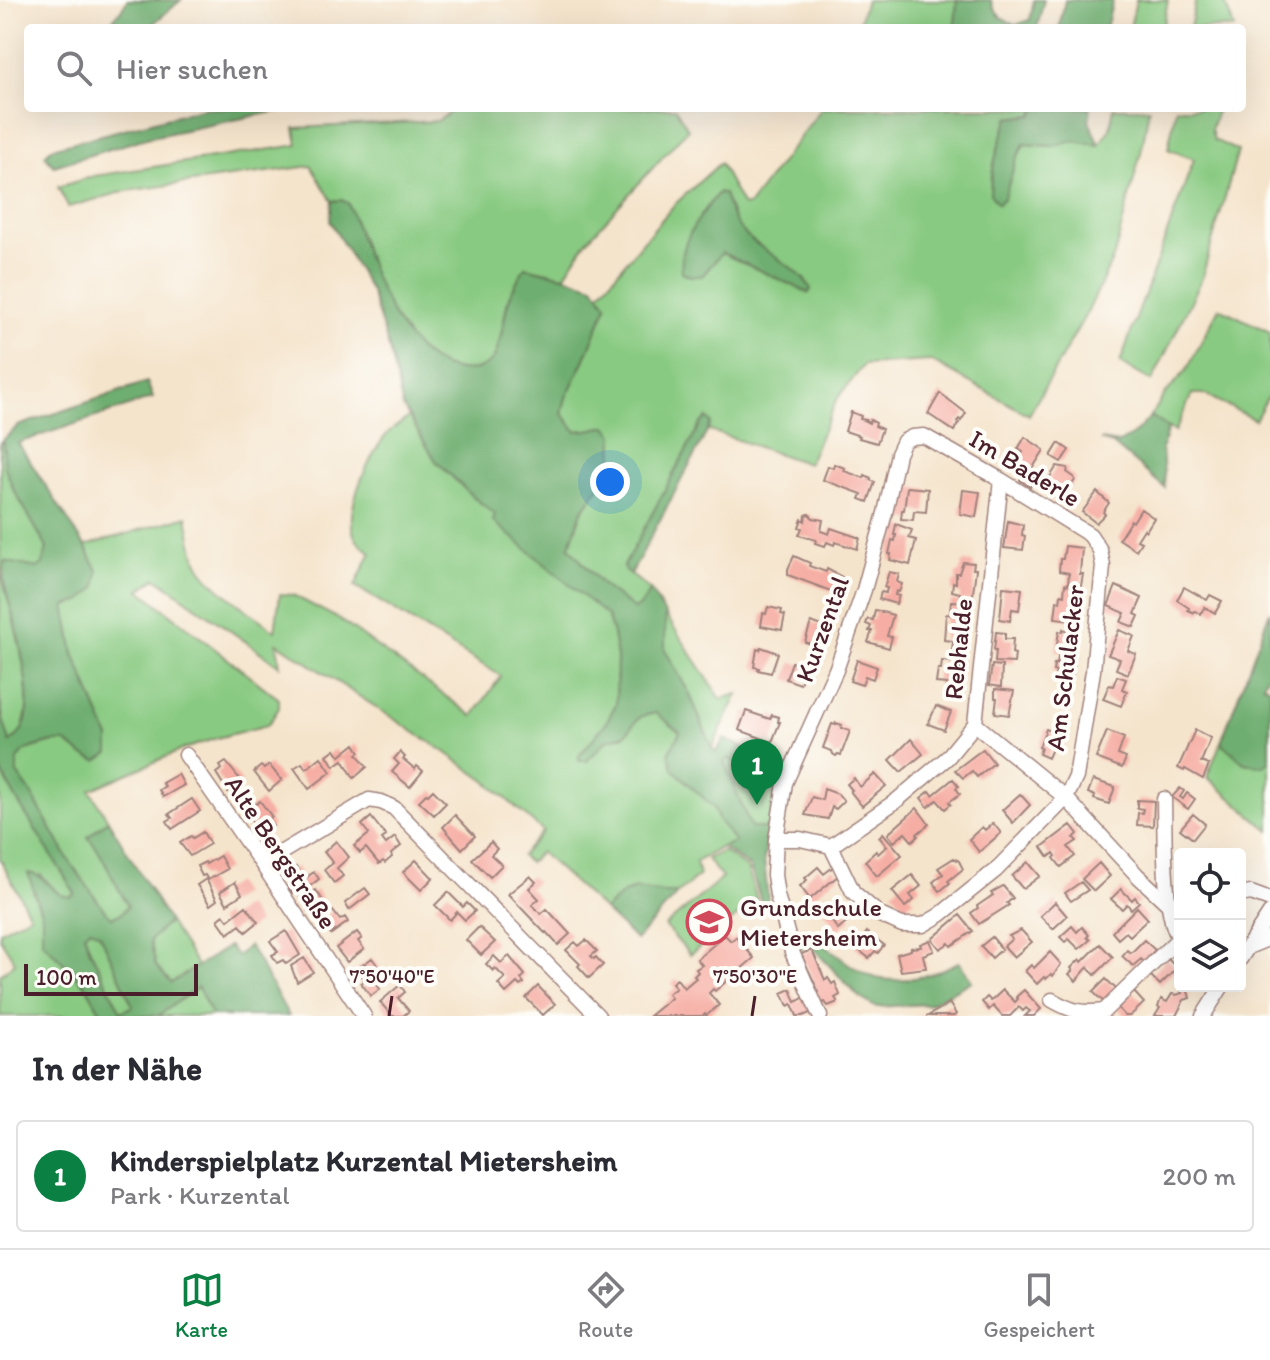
<!DOCTYPE html>
<html lang="de">
<head>
<meta charset="utf-8">
<style>
	:root { --surface:#fff; --page:#f2f2f3; --text:#2b2b33; --muted:#7c7c81; --line:#e1e1e2; --accent:#0b8043 }
	body { margin:0; font-family:Itim,sans-serif; background:var(--page); color:var(--text) }
	.controls { position:absolute; right:24px; bottom:24px; display:grid; overflow:hidden; border-radius:8px; box-shadow:0 8px 32px #0002 }
	.controls button { width:72px; height:72px; display:grid; place-items:center; padding:0; border:0; border-bottom:2px solid var(--line); background:var(--surface); color:var(--text); font:40px sans-serif }
	.scale { position:absolute; left:24px; bottom:20px; width:174px; box-sizing:border-box; padding-left:8px; border:4px solid #4a1f2b; border-top:0; font-size:22px; line-height:28px; white-space:nowrap; color:#4a1f2b; -webkit-text-stroke:6px #fdfcf7; paint-order:stroke }
	.you { position:absolute; left:610px; top:482px; width:28px; height:28px; margin:-20px; border:6px solid #fff; border-radius:50%; background:#1a73e8; box-shadow:0 0 0 12px #1a73e833 }
	.badge { display:grid; place-items:center; width:52px; height:52px; border-radius:50%; background:var(--accent); color:#fff; font-size:26px; font-weight:700 }
	.pin { position:absolute; translate:-50% -66px; filter:drop-shadow(0 2px 4px #0008) }
	.pin::after { content:''; position:absolute; top:42px; width:28px; height:24px; background:inherit; clip-path:polygon(0 0,100% 0,50% 100%) }
	.list { margin:0; padding:0; list-style:none }
	h2 { display:flex; justify-content:space-between; align-items:center; height:104px; margin:0; padding:0 32px; font-size:34px }
	h2 small { font-size:26px; font-weight:400; color:var(--muted) }
	.list li { display:grid; grid-template-columns:52px 1fr auto; gap:24px; align-items:center; box-sizing:border-box; height:112px; margin:0 16px 16px; padding:0 16px; border:2px solid var(--line); border-radius:8px }
	.list b { display:block; font-size:30px; white-space:nowrap }
	.list p { margin:0; font-size:26px; white-space:nowrap; color:var(--muted) }
	.list em { font-size:26px; font-style:normal; color:var(--muted) }
	.icon { flex:none; width:44px; height:44px; fill:none; stroke:currentColor; stroke-width:2; stroke-linecap:round; stroke-linejoin:round }
	.map { position:relative; flex:none; width:1270px; height:1016px; overflow:hidden }
	.search { position:absolute; background:var(--surface); box-shadow:0 8px 32px #0002; left:24px; right:24px; top:24px; height:88px; display:flex; align-items:center; gap:20px; box-sizing:border-box; padding:0 28px; border-radius:8px; color:var(--muted); font-size:30px }
	.sheet { height:232px; background:var(--surface) }
	nav { display:flex; justify-content:space-around; align-items:center; box-sizing:border-box; height:112px; border-top:2px solid var(--line); background:var(--surface); font-size:22px; color:var(--muted) }
	nav a { display:grid; justify-items:center; gap:4px }
	nav .on { color:var(--accent) }
	.map>svg:first-child { display:block }
	.green { fill:#89ca82; stroke:#6a7456; stroke-width:2; fill-rule:evenodd }
	.forest { fill:#6eae70; stroke:#5c664e; stroke-width:2; fill-rule:evenodd }
	.building { fill:#f6aea4 }
	.lines { fill:none; stroke-linecap:round; stroke-linejoin:round }
	.minor-casing { stroke:#a0827c; stroke-width:17 }
	.minor { stroke:#fff; stroke-width:14 }
	.ticks { fill:none; stroke:#4a1f2b; stroke-width:3 }
	.labels { text-anchor:middle; stroke-width:8; stroke-linejoin:round; paint-order:stroke }
	.street-label { font-size:26px; fill:#4a1f2b; stroke:#fdfcf7 }
	.poi-label { font-size:26px; fill:#4a1f2b; stroke:#fdfcf7; text-anchor:start }
	.ticks-label { font-size:20px; text-anchor:middle; fill:#4a1f2b; stroke:#fdfcf7; stroke-width:8; stroke-linejoin:round; paint-order:stroke }
</style>
</head>
<body>
<div class="map">
<svg width="1270" height="1016" viewBox="0 0 1270 1016">
	<rect width="100%" height="100%" fill="#fdfcf7"/>
	<filter id="ink" filterUnits="userSpaceOnUse"><feTurbulence type="fractalNoise" baseFrequency=".0125" numOctaves="2"/><feDisplacementMap in="SourceGraphic" scale="16" xChannelSelector="R" yChannelSelector="G"/><feConvolveMatrix kernelMatrix="1 2 1 2 8 2 1 2 1" color-interpolation-filters="sRGB"/></filter>
	<filter id="wash" filterUnits="userSpaceOnUse"><feTurbulence type="fractalNoise" baseFrequency=".006" numOctaves="4" result="noise"/><feDisplacementMap in="SourceGraphic" scale="32" xChannelSelector="R" yChannelSelector="G"/><feGaussianBlur stdDeviation="1.8" result="paint"/><feColorMatrix in="noise" values="0 0 0 0 0 0 0 0 0 0 0 0 0 0 0 0 0 1.4 0 .05"/><feComposite in="paint" operator="in"/></filter>
	<g filter="url(#wash)">
		<rect width="100%" height="100%" fill="#f5e4cc"/>
		<!-- green -->
		<path class="green" d="M 866,0 L 957,0 L 955,28 L 857,28 Z
			M 1136,0 L 1168,0 L 1163,28 L 1130,28 Z
			M 1196,0 L 1224,0 L 1234,28 L 1190,28 Z
			M 457,108 L 675,108 L 688,129 L 586,242 L 564,276 L 525,267 C 519,278 512,289 508,300 C 504,314 500,350 493,359 C 485,369 471,372 459,370 C 394,361 367,255 348,203 L 341,200 L 332,201 L 311,166 L 126,191 L 68,207 L 58,187 L 94,176 L 298,145 L 295,128 L 437,121 Z
			M 822,108 L 1037,108 L 1033,115 L 1009,118 C 999,142 991,169 990,194 L 1004,198 L 1016,160 L 1024,144 L 1053,146 L 1073,141 L 1099,145 L 1110,128 L 1114,108 L 1149,108 L 1142,148 L 1114,256 L 1090,307 L 1029,415 L 931,361 L 864,365 L 837,399 L 808,464 L 708,430 L 711,423 L 707,418 L 701,423 L 623,568 L 651,591 L 640,606 L 634,610 L 602,585 L 569,547 L 582,511 L 613,467 L 607,426 L 588,430 L 576,431 L 562,413 L 566,397 L 584,361 L 607,305 L 599,294 L 674,205 L 720,163 L 742,205 L 748,206 ZM 724,194 L 734,222 L 746,236 L 803,278 L 809,285 L 809,293 L 722,253 Z
			M 1176,108 L 1218,108 L 1211,129 L 1214,140 L 1238,151 L 1201,281 L 1152,381 L 1120,363 L 1194,159 L 1168,149 Z
			M 1219,308 L 1270,332 L 1270,393 L 1255,420 L 1204,394 L 1192,394 L 1175,431 L 1168,428 L 1151,416 L 1165,394 L 1186,371 Z
			M 410,416 L 436,461 L 473,497 L 495,514 L 607,616 L 613,634 L 617,657 L 616,704 L 606,723 L 579,756 L 587,761 L 607,740 L 625,735 L 637,720 L 642,716 L 656,713 L 680,732 L 670,753 L 714,808 L 718,819 L 736,842 L 722,847 L 696,862 L 699,876 L 678,893 L 663,893 L 635,889 L 624,893 L 604,910 L 540,852 L 529,863 L 521,856 L 543,831 L 487,782 L 445,752 L 277,643 L 280,666 L 156,578 L 140,590 L 279,699 L 279,708 L 268,725 L 217,738 L 184,749 L 90,790 L 108,820 L 88,837 L 98,850 L 128,906 L 121,914 L 112,917 L 105,911 L 68,859 L 29,790 L 17,773 L 16,764 L 17,759 L 26,750 L 53,742 L 66,742 L 82,755 L 109,738 L 74,654 L 65,605 L 98,571 L 85,546 L 187,516 C 190,531 193,558 202,570 C 218,592 253,614 275,631 L 280,594 L 293,595 L 339,619 L 473,716 L 501,676 L 355,586 L 371,552 C 363,547 357,543 354,535 C 344,508 371,450 390,431 C 396,426 404,421 410,416 Z
			M 3,440 L 5,467 L 13,488 L 47,548 L 43,565 L 37,568 L 29,567 L 0,570 L 0,442 Z
			M 0,570 C 8,607 50,719 10,743 L 3,720 L 0,701 Z
			M 665,614 L 721,699 L 738,694 L 712,748 L 690,695 L 665,650 Z
			M 1221,742 L 1244,763 L 1264,766 L 1270,760 L 1270,831 L 1207,777 Z
			M 729,758 L 766,781 L 776,783 L 769,828 L 751,828 L 723,762 Z
			M 0,769 L 17,800 L 75,893 L 71,897 L 61,896 L 41,875 L 33,891 L 42,915 L 42,941 L 86,986 L 103,1016 L 0,1016 L 0,975 L 15,962 L 0,938 L 0,931 L 30,915 L 0,859 Z
			M 723,851 L 747,868 L 757,900 L 690,955 L 665,926 L 722,878 L 707,859 Z
			M 169,922 L 198,967 L 171,983 L 156,966 L 150,940 Z
			M 91,929 L 100,934 L 133,1006 L 121,1013 L 90,950 L 84,933 Z
			M 198,987 L 212,1016 L 158,1016 L 159,1014 Z"/>
		<!-- forest -->
		<path class="forest" d="M 127,0 L 181,0 L 148,28 L 106,28 L 121,10 Z
			M 957,0 L 991,0 C 993,14 1004,20 1016,25 L 1030,20 L 1034,0 L 1044,0 L 1037,28 L 955,28 Z
			M 1065,0 L 1113,0 L 1106,28 L 1059,28 Z
			M 204,108 L 293,108 L 146,138 L 54,166 L 45,155 L 52,148 Z
			M 1037,108 L 1091,108 L 1089,120 L 1099,145 L 1073,141 L 1053,146 L 1024,144 L 1016,160 L 1004,198 L 998,204 L 990,194 C 991,168 999,142 1009,118 L 1033,115 Z
			M 719,192 L 724,194 C 727,203 730,215 736,223 C 754,251 793,260 811,289 L 809,293 L 722,253 L 702,276 L 690,276 L 682,272 C 678,241 701,215 719,192 Z
			M 341,200 L 348,203 C 367,254 395,362 459,370 C 471,372 485,369 493,359 C 501,349 504,314 509,300 C 512,288 519,277 525,267 L 564,276 L 594,286 L 607,305 L 584,361 L 566,397 L 562,413 L 576,431 L 588,430 L 607,426 L 614,435 L 613,467 L 582,511 L 569,547 L 602,585 L 634,609 L 640,606 L 651,591 L 665,614 L 665,650 L 690,695 L 712,748 L 716,752 L 724,739 L 782,763 L 776,783 L 766,781 L 729,758 L 724,762 L 751,828 L 769,828 L 764,859 L 768,899 L 762,904 L 750,867 L 722,847 L 735,842 L 718,819 L 714,808 L 673,769 L 669,753 L 680,732 L 656,713 L 642,716 L 637,720 L 625,735 L 607,740 L 587,761 L 579,761 L 579,756 L 606,723 L 616,704 L 617,657 L 613,634 L 607,616 L 493,521 L 495,514 L 473,497 L 436,461 L 403,407 L 388,345 L 371,292 L 330,221 L 332,201 Z
			M 147,382 L 153,398 L 18,443 L 85,546 L 98,571 L 96,588 L 81,601 L 65,606 L 74,654 L 109,738 L 109,753 L 97,761 L 82,755 L 66,742 L 53,742 L 38,746 L 26,750 L 17,759 L 17,773 L 29,790 L 68,859 L 105,911 L 112,917 L 121,914 L 128,906 L 98,850 L 88,837 L 108,820 L 169,922 L 150,940 L 156,966 L 171,983 L 229,946 L 237,956 L 249,945 L 289,1016 L 212,1016 L 198,987 L 158,1016 L 103,1016 L 86,986 L 42,941 L 42,915 L 28,873 C 51,876 48,895 71,897 L 75,893 L 17,800 L 0,769 L 0,701 L 3,720 L 10,742 C 17,738 22,731 25,723 C 33,703 20,643 15,622 C 10,603 0,580 4,561 L 37,568 L 43,564 L 47,548 L 13,488 L 5,467 L 3,440 L 18,426 ZM 91,929 L 100,934 L 133,1006 L 121,1012 L 90,950 L 84,934 Z
			M 1151,416 L 1168,428 L 1162,448 L 1165,488 L 1113,444 L 1100,440 L 1119,443 L 1133,435 Z
			M 707,418 L 711,423 L 708,430 L 631,574 L 623,568 L 701,423 Z
			M 1270,611 L 1270,671 L 1263,684 L 1270,688 L 1270,760 L 1264,766 L 1244,763 L 1221,742 Z
			M 636,889 L 663,893 L 678,893 L 636,940 L 604,910 L 624,893 Z
			M 805,928 C 823,944 858,976 882,979 C 910,983 934,974 959,962 L 972,981 L 930,1004 L 875,1007 L 859,997 L 810,945 L 797,951 L 792,932 Z"/>
		<g id="blocks">
			<!-- building -->
			<path class="building" d="M 940,393 L 966,413 L 961,421 L 959,419 L 957,422 L 959,423 L 954,431 L 928,414 Z
				M 851,412 L 861,416 L 860,419 L 866,420 L 865,421 L 869,423 L 870,420 L 876,423 L 875,426 L 882,429 L 877,443 L 859,438 L 860,436 L 845,431 Z
				M 1025,437 L 1044,450 L 1029,474 L 1036,478 L 1030,487 L 1020,480 L 1026,472 L 1015,464 L 1023,452 L 1018,449 Z
				M 1059,443 L 1069,450 L 1061,462 L 1051,456 Z
				M 834,464 L 845,468 L 844,471 L 864,478 L 865,475 L 871,478 L 870,480 L 875,482 L 868,502 L 860,499 L 862,494 L 823,480 L 828,466 L 833,468 Z
				M 1057,466 L 1068,468 L 1067,472 L 1074,477 L 1075,480 L 1071,486 L 1067,486 L 1059,498 L 1047,494 L 1047,490 L 1043,488 Z
				M 907,487 L 928,489 L 926,512 L 914,511 L 913,520 L 901,519 L 902,510 L 904,510 Z
				M 963,490 L 980,492 L 976,517 L 960,514 Z
				M 1097,492 L 1109,503 L 1103,512 L 1105,514 L 1096,523 L 1082,512 Z
				M 1141,509 L 1154,518 L 1146,531 L 1144,529 L 1137,540 L 1141,542 L 1136,550 L 1119,539 L 1131,520 L 1133,522 Z
				M 809,514 L 813,518 L 823,520 L 821,531 L 829,534 L 831,528 L 860,538 L 857,549 L 835,542 L 834,545 L 827,542 L 825,546 L 815,543 L 816,540 L 799,535 L 802,528 L 799,527 L 802,519 L 805,521 L 806,515 Z
				M 1008,521 L 1023,525 L 1022,535 L 1025,536 L 1023,550 L 1004,548 Z
				M 896,524 L 912,530 L 909,538 L 916,540 L 910,565 L 890,560 L 891,554 L 889,554 L 892,540 L 895,541 L 896,535 L 894,535 Z
				M 1065,546 L 1082,548 L 1080,574 L 1083,574 L 1081,586 L 1077,586 L 1076,596 L 1078,596 L 1080,605 L 1077,606 L 1077,613 L 1072,612 L 1071,620 L 1055,618 L 1057,601 L 1060,602 L 1061,594 L 1064,595 L 1065,584 L 1068,585 L 1069,573 L 1059,571 L 1060,559 L 1063,559 Z
				M 794,556 L 810,563 L 809,566 L 826,572 L 827,569 L 842,577 L 836,593 L 788,575 L 788,569 Z
				M 963,562 L 974,563 L 973,569 L 976,569 L 972,601 L 960,600 L 960,593 L 952,591 L 953,582 L 956,583 L 956,573 L 959,573 Z
				M 889,572 L 899,574 L 897,582 L 902,584 L 899,592 L 896,591 L 895,595 L 899,596 L 896,604 L 879,599 L 881,592 L 886,593 L 887,588 L 884,587 Z
				M 1116,586 L 1142,598 L 1135,614 L 1139,616 L 1134,627 L 1121,622 L 1125,613 L 1108,606 Z
				M 1003,587 L 1022,589 L 1019,610 L 1012,609 L 1010,621 L 1000,619 Z
				M 1184,587 L 1207,600 L 1210,595 L 1222,601 L 1215,613 L 1205,607 L 1201,614 L 1195,611 L 1194,613 L 1188,610 L 1189,608 L 1177,600 Z
				M 951,601 L 967,602 L 962,652 L 952,651 L 953,641 L 944,640 L 946,614 L 954,615 L 954,612 L 950,612 Z
				M 768,607 L 782,610 L 781,614 L 785,615 L 782,630 L 761,626 L 763,613 L 766,614 Z
				M 875,610 L 893,615 L 887,636 L 892,637 L 889,648 L 868,642 L 872,631 L 869,631 L 871,626 L 866,624 L 868,619 L 873,620 Z
				M 811,622 L 828,628 L 826,633 L 829,634 L 827,642 L 824,640 L 821,647 L 805,642 Z
				M 1063,629 L 1077,634 L 1075,648 L 1071,647 L 1071,653 L 1056,651 L 1059,631 L 1063,632 Z
				M 1119,630 L 1134,636 L 1128,651 L 1136,654 L 1128,674 L 1116,669 L 1120,659 L 1108,655 Z
				M 996,632 L 1005,633 L 1005,639 L 1013,639 L 1012,653 L 1015,654 L 1014,663 L 995,662 L 996,650 L 994,650 Z
				M 761,647 L 778,653 L 771,673 L 758,670 L 759,668 L 754,667 L 757,649 L 760,650 Z
				M 1058,657 L 1075,659 L 1073,674 L 1070,674 L 1069,679 L 1055,677 L 1056,672 L 1053,671 L 1054,664 L 1057,664 Z
				M 857,660 L 877,667 L 873,679 L 865,676 L 862,685 L 850,681 Z
				M 942,661 L 962,663 L 958,696 L 946,692 L 947,684 L 936,683 L 938,669 L 941,669 Z
				M 792,662 L 806,666 L 807,669 L 807,673 L 803,674 L 800,684 L 786,679 Z
				M 992,665 L 1002,666 L 1001,687 L 989,685 Z
				M 1117,676 L 1126,679 L 1122,689 L 1127,691 L 1121,706 L 1103,699 L 1109,685 L 1113,686 Z
				M 995,689 L 1014,691 L 1009,715 L 995,713 L 997,698 L 995,698 Z
				M 936,706 L 951,712 L 944,730 L 928,724 Z
				M 746,711 L 770,719 L 772,715 L 779,717 L 778,722 L 780,722 L 772,742 L 739,730 Z
				M 836,723 L 842,725 L 841,728 L 850,731 L 841,755 L 838,754 L 836,756 L 833,754 L 832,751 L 823,748 L 832,724 L 836,725 Z
				M 1046,729 L 1062,736 L 1059,745 L 1054,744 L 1048,758 L 1039,754 L 1041,748 L 1039,747 Z
				M 1195,730 L 1211,738 L 1201,762 L 1209,765 L 1203,779 L 1185,769 L 1184,771 L 1178,768 Z
				M 1107,731 L 1124,738 L 1118,755 L 1126,758 L 1122,768 L 1096,758 Z
				M 911,739 L 923,754 L 901,772 L 890,760 Z
				M 355,744 L 360,752 L 357,754 L 367,767 L 354,778 L 343,760 L 334,766 L 327,755 L 335,749 L 340,756 Z
				M 983,749 L 994,763 L 977,777 L 972,771 L 963,778 L 955,770 Z
				M 400,752 L 405,757 L 403,759 L 415,769 L 417,766 L 423,771 L 410,787 L 392,772 L 399,764 L 394,759 Z
				M 321,757 L 331,772 L 309,789 L 294,768 L 302,763 L 306,769 Z
				M 226,762 L 242,782 L 228,792 L 216,773 L 222,769 L 220,766 Z
				M 269,765 L 282,780 L 269,791 L 254,772 L 261,766 L 264,769 Z
				M 178,774 L 184,785 L 163,797 L 159,790 L 165,786 L 162,783 Z
				M 875,774 L 886,786 L 862,806 L 850,791 L 852,790 L 847,784 L 854,778 L 860,787 Z
				M 953,779 L 959,786 L 956,788 L 960,794 L 949,802 L 951,804 L 945,809 L 937,800 L 928,807 L 921,798 L 930,791 L 933,795 Z
				M 1093,780 L 1115,787 L 1109,804 L 1094,799 L 1095,796 L 1088,793 Z
				M 1180,788 L 1184,791 L 1180,797 L 1183,799 L 1187,793 L 1195,799 L 1188,809 L 1172,797 Z
				M 824,789 L 838,794 L 844,801 L 836,809 L 832,807 L 828,819 L 805,815 L 812,797 L 822,800 Z
				M 433,790 L 446,803 L 434,815 L 419,801 L 426,794 L 428,795 Z
				M 1020,794 L 1030,805 L 1013,823 L 1002,810 Z
				M 192,799 L 200,811 L 172,829 L 167,821 L 172,818 L 169,814 Z
				M 1137,800 L 1154,801 L 1153,826 L 1137,825 L 1138,813 L 1142,813 L 1143,809 L 1137,808 Z
				M 260,801 L 272,817 L 268,819 L 273,826 L 260,835 L 246,812 Z
				M 917,808 L 929,824 L 917,834 L 918,836 L 912,841 L 905,833 L 894,842 L 888,834 Z
				M 1193,814 L 1205,824 L 1193,839 L 1180,829 Z
				M 455,815 L 475,836 L 462,849 L 443,827 Z
				M 371,817 L 386,836 L 382,839 L 386,844 L 395,837 L 401,846 L 391,854 L 392,857 L 385,863 L 383,861 L 379,864 L 366,848 L 360,853 L 354,846 L 369,834 L 362,825 Z
				M 993,823 L 1001,833 L 979,852 L 969,839 L 982,827 L 985,830 Z
				M 1071,825 L 1078,834 L 1074,838 L 1077,841 L 1068,847 L 1075,856 L 1061,867 L 1054,858 L 1056,856 L 1054,853 L 1049,857 L 1042,847 Z
				M 203,832 L 210,844 L 190,856 L 180,843 L 191,836 L 193,838 Z
				M 883,833 L 902,855 L 877,876 L 865,861 L 876,851 L 878,854 L 887,846 L 879,837 Z
				M 336,841 L 349,857 L 337,868 L 343,876 L 334,883 L 324,870 L 333,863 L 324,852 Z
				M 491,842 L 497,849 L 491,855 L 502,865 L 490,877 L 472,859 Z
				M 220,856 L 227,869 L 208,880 L 205,875 L 202,876 L 197,866 L 205,862 L 206,864 Z
				M 954,858 L 959,861 L 963,869 L 948,881 L 950,883 L 940,891 L 933,882 L 943,874 L 938,868 Z
				M 416,860 L 433,878 L 421,890 L 403,872 Z
				M 1028,862 L 1040,876 L 1023,889 L 1012,876 Z
				M 1099,863 L 1110,876 L 1094,891 L 1082,879 Z
				M 296,867 L 304,879 L 314,872 L 319,879 L 305,890 L 309,895 L 316,890 L 325,904 L 310,914 L 296,890 L 292,893 L 287,886 L 291,883 L 285,872 L 289,869 L 290,871 Z
				M 818,867 L 824,874 L 833,867 L 839,875 L 810,899 L 800,886 L 807,880 L 805,878 Z
				M 912,875 L 921,886 L 910,895 L 914,900 L 905,907 L 892,891 Z
				M 530,876 L 536,882 L 529,888 L 539,899 L 532,905 L 541,914 L 547,909 L 570,934 L 558,945 L 546,932 L 545,933 L 508,894 Z
				M 206,879 L 217,900 L 210,905 L 197,885 Z
				M 235,882 L 242,894 L 227,904 L 220,892 Z
				M 1081,882 L 1088,890 L 1071,901 L 1065,893 Z
				M 1003,886 L 1013,898 L 1007,903 L 1009,905 L 979,924 L 971,913 L 978,908 L 977,906 L 993,895 L 991,893 Z
				M 365,888 L 370,894 L 349,910 L 345,903 Z
				M 1121,889 L 1132,900 L 1135,897 L 1139,902 L 1131,909 L 1127,904 L 1122,909 L 1111,899 Z
				M 448,892 L 463,907 L 467,903 L 475,911 L 465,920 L 457,912 L 450,920 L 435,905 Z
				M 836,901 L 840,907 L 843,905 L 847,909 L 844,911 L 851,919 L 838,930 L 824,910 Z
				M 1055,902 L 1067,916 L 1053,929 L 1040,916 Z
				M 246,906 L 258,922 L 246,932 L 240,925 L 228,934 L 218,920 L 224,915 L 228,920 Z
				M 1137,907 L 1148,919 L 1130,936 L 1126,932 L 1118,939 L 1112,932 Z
				M 333,911 L 340,920 L 345,917 L 348,922 L 331,934 L 321,920 Z
				M 960,915 L 973,931 L 951,946 L 949,943 L 940,949 L 932,939 Z
				M 1072,926 L 1077,932 L 1082,927 L 1089,935 L 1087,937 L 1090,940 L 1079,949 L 1069,939 L 1065,942 L 1060,937 Z
				M 479,927 L 495,942 L 481,955 L 466,940 Z
				M 1021,930 L 1032,942 L 1014,957 L 1004,946 L 1012,939 L 1009,936 Z
				M 286,931 L 300,955 L 286,964 L 283,960 L 277,963 L 272,955 L 278,952 L 270,941 Z
				M 357,932 L 362,938 L 358,941 L 364,949 L 347,962 L 336,948 Z
				M 867,932 L 884,945 L 878,953 L 875,951 L 869,958 L 855,947 Z
				M 725,935 L 731,941 L 736,937 L 754,958 L 715,991 L 713,989 L 709,993 L 719,1005 L 706,1016 L 705,1014 L 702,1016 L 649,1016 L 671,998 L 668,994 L 676,988 L 672,983 L 677,979 L 684,988 L 696,978 L 694,976 L 698,972 L 696,969 L 702,965 L 697,959 Z
				M 992,937 L 1002,949 L 992,958 L 981,946 Z
				M 586,940 L 597,951 L 591,956 L 594,959 L 596,957 L 603,965 L 589,978 L 578,966 L 580,964 L 566,950 L 575,942 L 579,946 Z
				M 930,940 L 934,951 L 923,955 L 926,968 L 901,971 L 897,954 L 911,950 L 911,948 L 921,947 L 920,944 Z
				M 1144,940 L 1155,950 L 1144,962 L 1141,959 L 1133,966 L 1122,956 L 1127,950 L 1131,953 Z
				M 1100,944 L 1113,957 L 1095,975 L 1088,967 L 1076,981 L 1069,974 L 1073,970 L 1071,968 L 1080,959 L 1082,962 Z
				M 812,950 L 825,980 L 828,978 L 832,984 L 835,982 L 840,995 L 835,998 L 838,1002 L 828,1006 L 825,1002 L 820,1004 L 812,986 L 815,984 L 801,954 Z
				M 1050,952 L 1061,964 L 1053,976 L 1051,974 L 1046,979 L 1044,977 L 1037,984 L 1025,971 L 1031,965 L 1034,968 Z
				M 494,956 L 501,963 L 509,956 L 525,975 L 521,979 L 524,983 L 520,986 L 517,983 L 506,993 L 498,984 L 505,978 L 495,968 L 493,971 L 486,964 Z
				M 304,958 L 313,972 L 297,982 L 291,966 Z
				M 372,958 L 384,974 L 374,981 L 380,989 L 371,996 L 361,983 L 365,980 L 357,969 Z
				M 1167,958 L 1177,968 L 1160,985 L 1150,975 Z
				M 1106,979 L 1117,990 L 1105,1003 L 1093,992 Z
				M 400,985 L 405,992 L 398,998 L 409,1011 L 403,1016 L 392,1016 L 380,1002 Z
				M 538,986 L 555,1004 L 543,1015 L 526,998 Z
				M 1187,988 L 1190,998 L 1184,1000 L 1176,1016 L 1155,1016 L 1160,1008 L 1158,1007 L 1161,999 L 1167,1002 L 1172,994 L 1176,995 L 1182,993 L 1181,990 Z
				M 791,989 L 796,1002 L 805,997 L 812,1012 L 803,1016 L 797,1016 L 792,1004 L 788,1006 L 782,993 Z
				M 1003,990 L 1015,1002 L 1018,999 L 1016,997 L 1024,990 L 1041,1009 L 1034,1016 L 1025,1016 L 1030,1011 L 1026,1008 L 1023,1011 L 1019,1007 L 1010,1016 L 1002,1016 L 993,1006 L 989,1010 L 982,1002 L 987,997 L 991,1001 Z
				M 1134,992 L 1144,1003 L 1130,1016 L 1125,1016 L 1118,1008 Z
				M 949,1003 L 956,1014 L 954,1016 L 928,1016 Z"/>
		</g>
	</g>
	<g filter="url(#ink)">
		<use href="#blocks" fill-opacity="0" stroke="#a0827c" stroke-width="2"/>
		<g class="lines">
			<!-- minor casing -->
			<g class="minor-casing">
				<path id="minor" d="M 975,724 L 1066,798 L 1137,875 L 1168,904
					M 186,755 L 262,864 L 364,1016
					M 1164,799 C 1165,829 1162,918 1180,939
					M 776,839 L 800,839 L 831,846 L 896,801 L 947,758 L 975,724 L 1001,480
					M 262,864 L 369,800 L 381,802 L 394,808 L 598,1016
					M 1240,895 L 1251,893 L 1270,900
					M 1248,947 L 1270,938
					M 1240,959 L 1270,913
					M 1052,1000 C 1071,1011 1082,1014 1104,1011 L 1179,938
					M 820,1016 L 792,952 L 777,895 L 774,875 L 776,839 L 785,783 L 836,670 L 864,590 L 885,513 L 898,454 L 904,441 L 912,437 L 924,436 L 1001,480 L 1090,535 L 1100,550 L 1103,566 L 1093,671 L 1076,777 L 1066,798 L 996,870 L 940,915 L 923,925 L 902,925 L 880,915 L 853,892 L 831,846
					M 1203,1016 L 1222,986"/>
			</g>
			<!-- minor -->
			<use href="#minor" class="minor"/>
		</g>
	</g>
	<!-- ticks -->
	<path class="ticks" d="M 389,1016 L 392,996M 752,1016 L 755,996"/>
	<!-- icons -->
	<defs>
		<g id="school-ring" transform="scale(2.3)"><circle r="9.5" fill="#fdfcf7" stroke="#d1495b" stroke-width="1.5"/><path d="M0-5L7-2L0 1L-7-2ZM-4 1L0 2.5L4 1V4Q0 6-4 4Z" fill="#d1495b"/></g>
	</defs>
	<g fill-rule="evenodd">
		<use href="#school-ring" x="709" y="922"/>
	</g>
	<g class="labels">
		<!-- street labels -->
		<g class="street-label">
			<text transform="translate(1025 468) rotate(31)" y="9">Im Baderle</text>
			<text transform="translate(822 629) rotate(-70)" y="9">Kurzental</text>
			<text transform="translate(958 649) rotate(-84)" y="9">Rebhalde</text>
			<text transform="translate(1065 668) rotate(-83)" y="9">Am Schulacker</text>
			<text transform="translate(281 852) rotate(56)" y="9">Alte Bergstraße</text>
		</g>
		<!-- poi labels -->
		<g class="poi-label">
			<text x="740" y="916">Grundschule<tspan x="740" dy="30">Mietersheim</tspan></text>
		</g>
	</g>
	<g class="ticks-label">
		<text x="392" y="983">7°50'40"E</text>
		<text x="755" y="983">7°50'30"E</text>
	</g>
</svg>
<div class="controls">
<button><svg class="icon" aria-label="locate" viewBox="0 0 24 24"><circle cx="12" cy="12" r="6"/><path d="M12 2v4M12 18v4M2 12h4M18 12h4"/></svg></button>
<button><svg class="icon" aria-label="layers" viewBox="0 0 24 24"><path d="M12 4l9 5-9 5-9-5zM3 14l9 5 9-5"/></svg></button>
</div>
<div class="scale">100 m</div>
<div class="you"></div>
<div class="pin badge" style="left:757px;top:805px">1</div>
<div class="search"><svg class="icon" aria-label="search" viewBox="0 0 24 24"><circle cx="10" cy="10" r="6"/><path d="M15 15l6 6"/></svg>Hier suchen</div>
</div>
<section class="sheet">
<h2>In der Nähe<small></small></h2>
<ul class="list">
<li><span class="badge">1</span><div><b>Kinderspielplatz Kurzental Mietersheim</b><p>Park · Kurzental</p></div><em>200 m</em></li>
</ul>
</section>
<nav>
<a class="on"><svg class="icon" aria-label="map" viewBox="0 0 24 24"><path d="M3 6l6-2 6 2 6-2v14l-6 2-6-2-6 2zM9 4v14M15 6v14"/></svg>Karte</a>
<a><svg class="icon" aria-label="directions" viewBox="0 0 24 24"><path d="M12 3l9 9-9 9-9-9zM9 14v-3h6M13 9l2 2-2 2"/></svg>Route</a>
<a><svg class="icon" aria-label="saved" viewBox="0 0 24 24"><path d="M7 4h10v16l-5-4-5 4z"/></svg>Gespeichert</a>
</nav>
</body>
</html>
